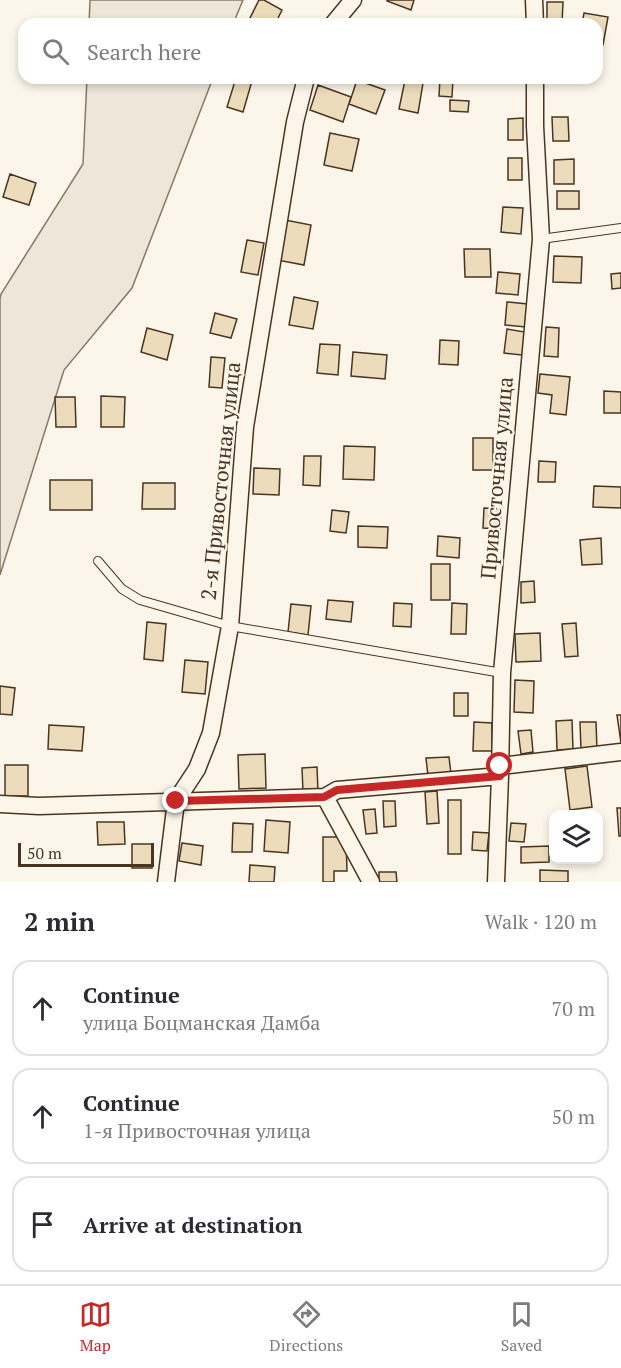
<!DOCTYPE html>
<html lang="en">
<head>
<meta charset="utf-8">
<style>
	:root { --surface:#fff; --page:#f7f7f7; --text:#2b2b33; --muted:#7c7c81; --line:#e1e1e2; --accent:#c62828 }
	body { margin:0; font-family:"PT Serif",serif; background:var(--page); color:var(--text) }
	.controls { position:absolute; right:18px; bottom:18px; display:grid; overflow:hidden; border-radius:12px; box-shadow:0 3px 9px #0003 }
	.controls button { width:54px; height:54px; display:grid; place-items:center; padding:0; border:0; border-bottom:2px solid var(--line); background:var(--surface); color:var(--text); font:30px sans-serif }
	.scale { position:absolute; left:18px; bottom:15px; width:136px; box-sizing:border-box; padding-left:6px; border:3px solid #4a3520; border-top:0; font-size:16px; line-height:21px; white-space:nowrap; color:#4a3520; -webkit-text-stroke:4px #fbf6e9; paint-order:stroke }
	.stop { position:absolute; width:18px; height:18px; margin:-14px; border:4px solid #c62828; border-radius:50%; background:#fff }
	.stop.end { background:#c62828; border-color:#fff; box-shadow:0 2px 6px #0008 }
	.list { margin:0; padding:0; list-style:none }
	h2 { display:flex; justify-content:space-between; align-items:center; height:78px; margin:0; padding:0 24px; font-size:26px }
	h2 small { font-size:20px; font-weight:400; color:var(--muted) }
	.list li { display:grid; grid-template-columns:39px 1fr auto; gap:18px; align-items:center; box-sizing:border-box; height:96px; margin:0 12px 12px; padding:0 12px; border:2px solid var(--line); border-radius:18px }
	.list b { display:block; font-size:22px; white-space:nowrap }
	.list p { margin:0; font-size:20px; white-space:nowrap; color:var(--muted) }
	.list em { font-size:20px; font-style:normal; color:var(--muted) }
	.icon { flex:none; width:33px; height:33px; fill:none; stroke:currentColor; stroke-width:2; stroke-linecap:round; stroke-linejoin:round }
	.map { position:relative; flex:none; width:621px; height:882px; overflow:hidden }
	.search { position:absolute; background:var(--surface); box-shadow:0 3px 9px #0003; left:18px; right:18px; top:18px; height:66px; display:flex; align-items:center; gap:15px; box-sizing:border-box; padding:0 21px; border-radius:18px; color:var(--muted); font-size:22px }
	.sheet { height:402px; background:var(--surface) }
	nav { display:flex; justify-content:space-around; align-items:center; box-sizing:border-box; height:84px; border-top:2px solid var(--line); background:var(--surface); font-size:16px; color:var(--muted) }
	nav a { display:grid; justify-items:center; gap:3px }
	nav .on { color:var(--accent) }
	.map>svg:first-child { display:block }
	.green { fill:#ede6d9; stroke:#887966; stroke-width:1.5 }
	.building { fill:#ecdcbc; stroke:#4a3520; stroke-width:1.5 }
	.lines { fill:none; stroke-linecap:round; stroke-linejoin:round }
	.service-casing { stroke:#4a3520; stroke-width:10 }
	.minor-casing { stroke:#4a3520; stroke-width:19 }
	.service { stroke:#fbf6e9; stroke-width:8 }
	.minor { stroke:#fbf6e9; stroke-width:16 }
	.route { stroke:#c62828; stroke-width:8 }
	.labels { text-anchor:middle; stroke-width:4.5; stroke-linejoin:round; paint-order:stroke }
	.street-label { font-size:21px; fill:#4a3520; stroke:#fbf6e9 }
</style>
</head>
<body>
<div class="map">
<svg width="621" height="882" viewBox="0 0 621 882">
	<rect width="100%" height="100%" fill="#fbf6e9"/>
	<!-- green -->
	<path class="green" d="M 90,0 L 243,0 L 233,24 L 89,24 Z
		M 87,78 L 213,78 L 132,288 L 64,370 L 0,575 L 0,298 L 1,294 L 83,164 Z"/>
	<!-- building -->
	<path class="building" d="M 259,0 L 264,0 L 282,10 L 275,24 L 256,24 L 249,20 Z
		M 387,0 L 414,0 L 411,10 L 387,1 Z
		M 547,2 L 563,2 L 562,24 L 547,24 Z
		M 584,13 L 608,17 L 603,45 L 597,44 L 597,24 L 582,24 Z
		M 236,78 L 243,78 L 252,81 L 243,112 L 227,107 Z
		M 440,78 L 453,78 L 452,97 L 439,96 Z
		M 357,80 L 385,90 L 376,114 L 349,104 Z
		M 405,80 L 423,83 L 418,113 L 399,109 Z
		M 318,85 L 351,97 L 343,122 L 310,110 Z
		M 450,100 L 469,101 L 468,112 L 450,111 Z
		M 552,117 L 568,117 L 569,141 L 553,141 Z
		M 523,118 L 523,140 L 508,140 L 508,119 Z
		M 330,133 L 359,139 L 352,171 L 324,165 Z
		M 508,158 L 522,158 L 522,180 L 508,180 Z
		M 574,159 L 574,184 L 554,184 L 554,160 Z
		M 10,174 L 36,183 L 29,205 L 3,197 Z
		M 557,191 L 579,191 L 579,209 L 557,209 Z
		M 503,207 L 523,208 L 521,234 L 501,232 Z
		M 285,220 L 311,225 L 304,265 L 277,260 Z
		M 247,240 L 264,243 L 258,275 L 241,272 Z
		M 464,249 L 490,249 L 491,277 L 465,277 Z
		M 554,256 L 582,257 L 581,283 L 553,282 Z
		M 498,272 L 520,274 L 518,295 L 496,293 Z
		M 621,273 L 621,288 L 612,289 L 611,274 Z
		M 294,297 L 318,302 L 313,329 L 289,325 Z
		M 507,302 L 528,304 L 526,327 L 505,325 Z
		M 215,313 L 237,319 L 231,338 L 210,333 Z
		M 546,327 L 559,328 L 558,357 L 544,356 Z
		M 147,328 L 173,335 L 167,360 L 141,352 Z
		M 507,329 L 525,332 L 522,355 L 504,353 Z
		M 440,340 L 459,341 L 458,365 L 439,364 Z
		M 320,344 L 340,345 L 338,375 L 317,373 Z
		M 353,352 L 387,355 L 385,379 L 351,376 Z
		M 211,357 L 225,358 L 222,388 L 209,387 Z
		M 540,374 L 570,377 L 566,415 L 550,413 L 552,395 L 538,393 Z
		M 604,391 L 621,392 L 621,413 L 604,413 Z
		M 101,396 L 125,397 L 124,427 L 101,427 Z
		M 55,397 L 75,397 L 76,427 L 56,427 Z
		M 473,438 L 493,438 L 493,470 L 473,470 Z
		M 344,446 L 375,447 L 374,480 L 343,479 Z
		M 304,456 L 321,456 L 320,486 L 303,485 Z
		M 539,461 L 556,462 L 555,482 L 538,482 Z
		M 254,468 L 280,469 L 279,495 L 253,494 Z
		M 50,480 L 92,480 L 92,510 L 50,510 Z
		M 143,483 L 175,483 L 175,509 L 142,509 Z
		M 594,486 L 621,487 L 621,508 L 593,507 Z
		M 484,508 L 501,509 L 500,529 L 483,528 Z
		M 332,510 L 349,512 L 346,533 L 330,531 Z
		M 358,526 L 388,527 L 387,548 L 358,547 Z
		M 438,536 L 460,538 L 459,558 L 437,556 Z
		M 601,538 L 602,564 L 582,565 L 580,540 Z
		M 431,564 L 450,564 L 450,600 L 431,600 Z
		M 534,581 L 535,602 L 521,603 L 521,582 Z
		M 328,600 L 353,602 L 351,622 L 326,619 Z
		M 394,603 L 412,604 L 411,627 L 393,626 Z
		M 452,603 L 467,604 L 466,634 L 451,634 Z
		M 291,604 L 311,606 L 308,635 L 288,632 Z
		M 147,622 L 166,624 L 163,661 L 144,659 Z
		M 576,623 L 578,656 L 565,657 L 562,624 Z
		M 540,633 L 541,661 L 516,662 L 515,634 Z
		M 185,660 L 208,662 L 205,694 L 182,692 Z
		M 515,680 L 534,681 L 533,713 L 514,712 Z
		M 0,686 L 15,688 L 12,715 L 0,714 Z
		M 454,693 L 468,693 L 468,716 L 454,716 Z
		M 617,715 L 621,715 L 621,743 Z
		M 572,720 L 573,749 L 557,750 L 556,721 Z
		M 474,722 L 492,723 L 492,751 L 473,751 Z
		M 580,722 L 596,722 L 597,750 L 581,750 Z
		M 49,725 L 84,727 L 82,751 L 48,749 Z
		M 531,730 L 533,752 L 521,754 L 518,731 Z
		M 265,754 L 266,788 L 239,789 L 238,755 Z
		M 449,757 L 451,774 L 428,776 L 426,758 Z
		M 5,765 L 28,765 L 28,796 L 5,796 Z
		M 587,766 L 592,807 L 570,810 L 565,769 Z
		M 317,767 L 318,791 L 303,792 L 302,768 Z
		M 437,791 L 439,823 L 427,824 L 425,792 Z
		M 448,800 L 461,800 L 461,854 L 448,854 Z
		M 383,801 L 395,801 L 396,826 L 384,827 Z
		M 617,808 L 621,808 L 621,836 L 619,836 Z
		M 375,809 L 377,833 L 366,834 L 363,810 Z
		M 266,820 L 290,822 L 288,853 L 264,851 Z
		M 97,822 L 124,822 L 125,844 L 98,845 Z
		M 233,823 L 253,824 L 252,852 L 232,852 Z
		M 511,823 L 526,824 L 524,842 L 509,841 Z
		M 473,832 L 489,833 L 487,851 L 472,850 Z
		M 323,837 L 346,837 L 347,871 L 334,871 L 334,882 L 323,882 Z
		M 182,843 L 203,846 L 201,865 L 179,861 Z
		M 132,844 L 152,844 L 152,868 L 132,868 Z
		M 549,846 L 549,862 L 521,863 L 521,847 Z
		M 250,865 L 275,867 L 274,882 L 249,882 Z
		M 540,870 L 568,871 L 568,882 L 540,882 Z
		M 379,872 L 396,872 L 397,882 L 379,882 Z"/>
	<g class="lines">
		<!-- service casing -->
		<g class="service-casing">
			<path id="service" d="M 541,239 L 621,228
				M 98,561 L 122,589 L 140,600 L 230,626 L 502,673"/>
		</g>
		<!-- minor casing -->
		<g class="minor-casing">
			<path id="minor" d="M 534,0 L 535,24
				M 333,24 L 353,0
				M 500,766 L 621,752
				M 325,797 L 371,882
				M 0,804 L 39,806 L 325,797 L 337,790 L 500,776
				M 166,882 L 176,801 L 197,769 L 211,733 L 230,626 L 245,427 L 295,122 L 306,78
				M 496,882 L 500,776 L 502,673 L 541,239 L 535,126 L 535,78"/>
		</g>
		<!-- service -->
		<use href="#service" class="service"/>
		<!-- minor -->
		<use href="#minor" class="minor"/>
	</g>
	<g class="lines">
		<!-- route -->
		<path class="route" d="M 176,801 L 324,797 L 337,790 L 500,776 L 500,766"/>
	</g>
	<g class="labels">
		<!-- street labels -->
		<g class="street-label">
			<text transform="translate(497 478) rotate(-85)" y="7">Привосточная улица</text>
			<text transform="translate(221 481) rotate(-84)" y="7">2-я Привосточная улица</text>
		</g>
	</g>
</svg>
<div class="controls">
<button><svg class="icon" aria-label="layers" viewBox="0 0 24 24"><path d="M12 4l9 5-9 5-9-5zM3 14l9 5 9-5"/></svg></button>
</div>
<div class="scale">50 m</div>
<div class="stop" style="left:500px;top:766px"></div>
<div class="stop end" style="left:176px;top:801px"></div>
<div class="search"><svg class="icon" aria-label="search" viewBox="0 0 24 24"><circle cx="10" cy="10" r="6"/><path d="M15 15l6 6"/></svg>Search here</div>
</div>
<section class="sheet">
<h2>2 min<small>Walk · 120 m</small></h2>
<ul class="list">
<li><svg class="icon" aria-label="ahead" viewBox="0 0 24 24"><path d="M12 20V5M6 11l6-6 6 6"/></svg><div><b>Continue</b><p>улица Боцманская Дамба</p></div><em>70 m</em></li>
<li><svg class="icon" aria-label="ahead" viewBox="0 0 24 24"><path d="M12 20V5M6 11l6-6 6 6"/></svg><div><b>Continue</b><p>1-я Привосточная улица</p></div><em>50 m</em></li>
<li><svg class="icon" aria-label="arrive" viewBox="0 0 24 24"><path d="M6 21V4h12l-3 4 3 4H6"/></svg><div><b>Arrive at destination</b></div></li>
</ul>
</section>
<nav>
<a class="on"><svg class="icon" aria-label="map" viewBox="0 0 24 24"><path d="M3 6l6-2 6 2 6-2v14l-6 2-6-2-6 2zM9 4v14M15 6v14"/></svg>Map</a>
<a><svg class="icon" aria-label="directions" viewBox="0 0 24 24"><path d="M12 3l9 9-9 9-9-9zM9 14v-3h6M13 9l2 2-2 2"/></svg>Directions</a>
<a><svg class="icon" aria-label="saved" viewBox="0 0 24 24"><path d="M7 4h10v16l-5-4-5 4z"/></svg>Saved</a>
</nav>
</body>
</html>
